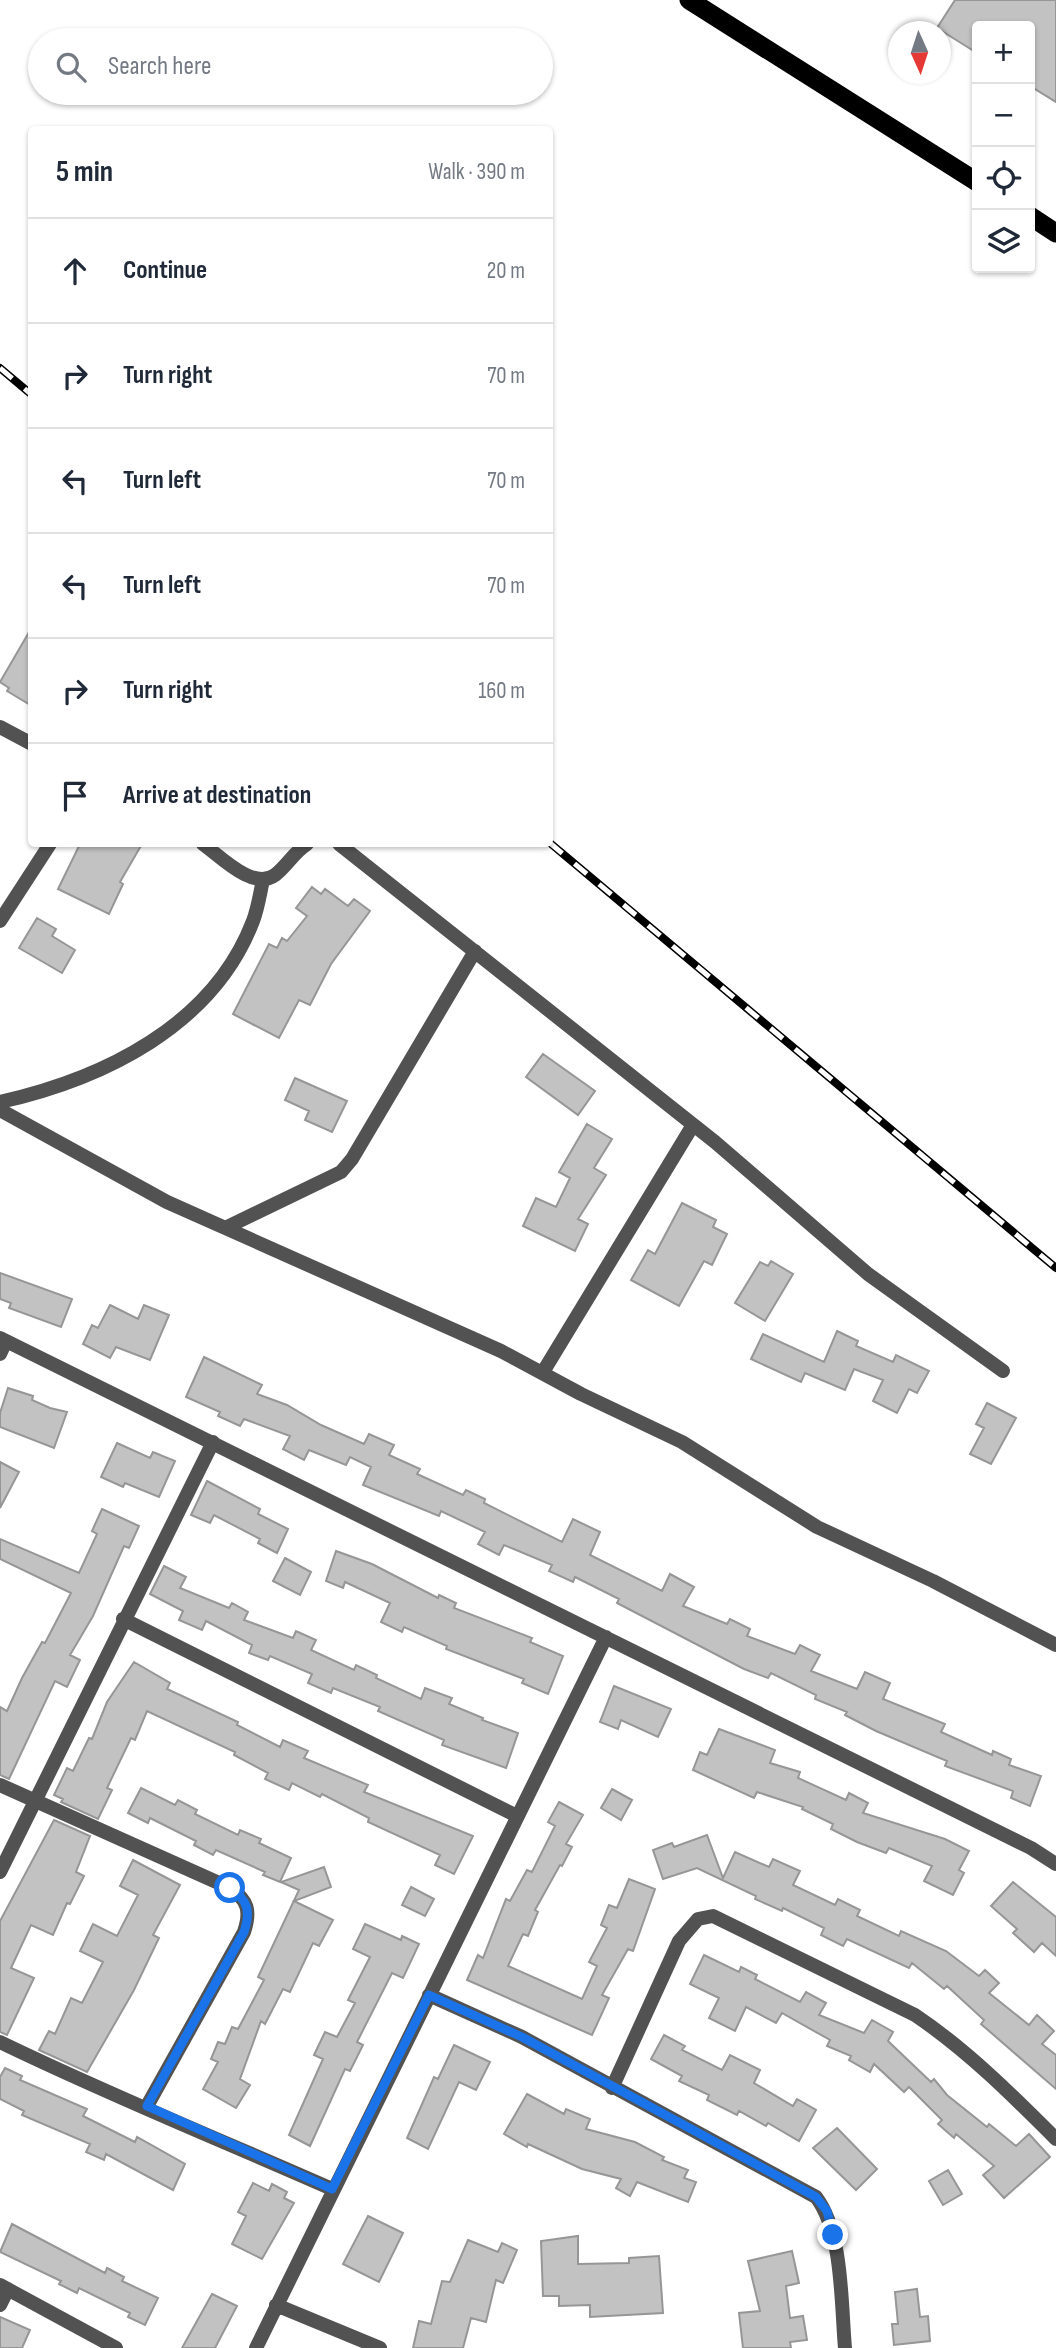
<!DOCTYPE html>
<html lang="en">
<head>
<meta charset="utf-8">
<style>
	:root { --surface:#fff; --page:#f2f2f3; --text:#1f2937; --muted:#747a83; --line:#e0e1e3 }
	body { margin:0; font-family:"Sofia Sans Condensed",sans-serif; background:var(--page); color:var(--text) }
	.controls { position:absolute; right:21px; top:21px; display:grid; overflow:hidden; border-radius:7px; box-shadow:0 2px 5px #0004 }
	.controls button { width:63px; height:63px; display:grid; place-items:center; padding:0; border:0; border-bottom:2px solid var(--line); background:var(--surface); color:var(--text); font:35px sans-serif }
	.compass { position:absolute; left:888px; top:21px; width:63px; height:63px; border-radius:50%; background:var(--surface); box-shadow:0 2px 5px #0004; rotate:177deg }
	.stop { position:absolute; width:21px; height:21px; margin:-16px; border:5px solid #1a73e8; border-radius:50%; background:#fff }
	.stop.end { background:#1a73e8; border-color:#fff; box-shadow:0 2px 7px #0008 }
	.list { margin:0; padding:0; list-style:none }
	h2 { display:flex; justify-content:space-between; align-items:center; height:91px; margin:0; padding:0 28px; font-size:30px }
	h2 small { font-size:23px; font-weight:400; color:var(--muted) }
	.list li { display:grid; grid-template-columns:46px 1fr auto; gap:21px; align-items:center; box-sizing:border-box; height:105px; padding:0 28px; border-top:2px solid var(--line) }
	.list b { display:block; font-size:26px; white-space:nowrap }
	.list em { font-size:23px; font-style:normal; color:var(--muted) }
	.icon { flex:none; width:38px; height:38px; fill:none; stroke:currentColor; stroke-width:2; stroke-linecap:round; stroke-linejoin:round }
	.map { position:relative; flex:none; width:1056px; height:2348px; overflow:hidden }
	.search { position:absolute; background:var(--surface); box-shadow:0 2px 5px #0004; left:28px; top:28px; width:525px; height:77px; display:flex; align-items:center; gap:18px; box-sizing:border-box; padding:0 24px; border-radius:38px; color:var(--muted); font-size:26px }
	.panel { position:absolute; background:var(--surface); box-shadow:0 2px 5px #0004; left:28px; top:126px; width:525px; height:721px; border-radius:7px }
	.map>svg:first-child { display:block }
	.building { fill:#c2c2c2; stroke:#969696; stroke-width:2 }
	.lines { fill:none; stroke-linecap:round; stroke-linejoin:round }
	.minor { stroke:#525252; stroke-width:14 }
	.trunk { stroke:#000; stroke-width:19 }
	.rail-casing { stroke:#000; stroke-width:8 }
	.rail { stroke:#fff; stroke-width:5; stroke-dasharray:16; stroke-linecap:butt }
	.route { stroke:#1a73e8; stroke-width:9 }
</style>
</head>
<body>
<div class="map">
<svg width="1056" height="2348" viewBox="0 0 1056 2348">
	<rect width="100%" height="100%" fill="#fff"/>
	<!-- building -->
	<path class="building" d="M 955,0 L 1056,0 L 1056,102 L 1030,86 L 1030,26 L 977,26 L 977,53 L 937,28 Z
		M 32,627 L 32,706 L 7,691 L 9,688 L 0,682 Z
		M 80,844 L 142,844 L 120,882 L 123,884 L 109,914 L 58,889 Z
		M 312,887 L 321,894 L 325,889 L 348,906 L 354,899 L 370,911 L 331,964 L 310,1005 L 299,1000 L 279,1038 L 233,1014 L 269,944 L 277,948 L 282,938 L 287,941 L 307,916 L 296,908 Z
		M 37,918 L 56,929 L 52,936 L 75,950 L 62,973 L 19,948 Z
		M 543,1054 L 595,1091 L 578,1115 L 526,1077 Z
		M 295,1078 L 347,1101 L 332,1132 L 305,1120 L 309,1111 L 285,1100 Z
		M 587,1124 L 612,1139 L 594,1168 L 606,1175 L 578,1219 L 588,1224 L 575,1251 L 523,1226 L 536,1198 L 556,1207 L 570,1178 L 559,1172 Z
		M 682,1203 L 716,1220 L 713,1227 L 727,1234 L 712,1265 L 704,1261 L 679,1306 L 631,1280 L 648,1250 L 655,1254 Z
		M 771,1261 L 793,1274 L 765,1321 L 735,1303 L 760,1262 L 768,1266 Z
		M 0,1273 L 72,1299 L 61,1327 L 9,1308 L 11,1303 L 0,1299 Z
		M 110,1305 L 138,1319 L 144,1305 L 169,1315 L 150,1360 L 116,1347 L 110,1358 L 83,1344 L 92,1325 L 98,1328 Z
		M 837,1331 L 858,1341 L 856,1346 L 893,1362 L 896,1355 L 929,1371 L 917,1393 L 909,1389 L 897,1413 L 873,1401 L 883,1380 L 854,1369 L 845,1390 L 805,1373 L 801,1382 L 751,1359 L 763,1334 L 824,1362 Z
		M 204,1357 L 262,1385 L 257,1394 L 287,1405 L 321,1425 L 364,1444 L 369,1434 L 394,1445 L 389,1455 L 420,1469 L 417,1474 L 463,1495 L 466,1490 L 485,1499 L 484,1503 L 562,1542 L 573,1519 L 600,1532 L 590,1555 L 662,1591 L 670,1574 L 694,1587 L 683,1606 L 727,1624 L 730,1619 L 750,1629 L 747,1636 L 795,1654 L 800,1645 L 820,1655 L 811,1671 L 857,1689 L 865,1672 L 890,1683 L 883,1699 L 945,1724 L 941,1732 L 992,1755 L 993,1751 L 1011,1759 L 1009,1765 L 1041,1776 L 1030,1806 L 1011,1798 L 1013,1791 L 945,1766 L 947,1761 L 876,1731 L 845,1715 L 847,1712 L 815,1699 L 816,1695 L 771,1673 L 768,1678 L 744,1669 L 617,1603 L 619,1599 L 575,1577 L 573,1582 L 549,1571 L 552,1565 L 504,1545 L 499,1555 L 478,1544 L 485,1532 L 441,1511 L 439,1516 L 363,1485 L 371,1467 L 350,1457 L 346,1465 L 309,1450 L 304,1460 L 283,1449 L 290,1436 L 244,1419 L 240,1426 L 218,1416 L 220,1412 L 186,1397 Z
		M 8,1388 L 33,1396 L 32,1400 L 50,1408 L 67,1412 L 54,1448 L 0,1427 L 0,1413 Z
		M 987,1403 L 1016,1418 L 991,1464 L 970,1454 L 984,1428 L 976,1424 Z
		M 117,1443 L 150,1458 L 153,1452 L 175,1461 L 159,1497 L 125,1483 L 123,1487 L 101,1477 Z
		M 0,1462 L 19,1472 L 0,1508 Z
		M 207,1481 L 260,1509 L 258,1514 L 288,1529 L 277,1553 L 258,1543 L 260,1539 L 214,1515 L 210,1523 L 191,1515 Z
		M 102,1509 L 139,1526 L 129,1548 L 124,1546 L 93,1616 L 70,1655 L 80,1660 L 67,1687 L 55,1681 L 9,1779 L 0,1775 L 0,1707 L 7,1711 L 22,1678 L 42,1642 L 45,1643 L 71,1593 L 0,1559 L 0,1539 L 79,1573 L 97,1534 L 92,1531 Z
		M 336,1551 L 372,1564 L 438,1598 L 439,1595 L 456,1603 L 454,1608 L 532,1638 L 530,1642 L 563,1656 L 548,1694 L 522,1683 L 524,1679 L 446,1649 L 447,1646 L 404,1627 L 402,1632 L 381,1622 L 390,1603 L 345,1582 L 343,1588 L 326,1581 Z
		M 285,1558 L 311,1572 L 300,1595 L 273,1581 Z
		M 164,1566 L 186,1577 L 180,1588 L 229,1608 L 232,1603 L 248,1612 L 244,1620 L 293,1638 L 296,1631 L 316,1640 L 311,1650 L 354,1670 L 356,1665 L 377,1675 L 376,1678 L 421,1699 L 425,1688 L 452,1698 L 449,1704 L 483,1718 L 482,1720 L 518,1733 L 506,1768 L 442,1745 L 444,1740 L 378,1711 L 380,1707 L 333,1688 L 331,1693 L 308,1683 L 312,1674 L 270,1656 L 268,1660 L 249,1653 L 252,1645 L 206,1621 L 202,1630 L 179,1620 L 183,1611 L 150,1594 Z
		M 134,1662 L 170,1683 L 167,1689 L 238,1722 L 237,1725 L 280,1747 L 283,1740 L 308,1751 L 304,1758 L 368,1785 L 364,1792 L 473,1836 L 454,1874 L 435,1865 L 440,1855 L 368,1822 L 369,1818 L 322,1794 L 320,1797 L 292,1783 L 289,1790 L 265,1779 L 268,1773 L 234,1755 L 235,1752 L 147,1711 L 135,1740 L 131,1738 L 107,1788 L 112,1790 L 98,1819 L 61,1802 L 63,1799 L 54,1795 L 67,1768 L 73,1771 L 89,1738 L 92,1739 L 107,1702 Z
		M 614,1686 L 671,1709 L 658,1737 L 621,1720 L 618,1729 L 600,1722 Z
		M 719,1729 L 775,1750 L 770,1763 L 800,1772 L 798,1778 L 846,1800 L 849,1793 L 868,1803 L 863,1813 L 945,1839 L 969,1851 L 959,1870 L 964,1873 L 953,1895 L 924,1881 L 932,1866 L 889,1848 L 886,1853 L 857,1842 L 831,1829 L 833,1824 L 802,1809 L 803,1807 L 757,1792 L 754,1798 L 693,1770 L 700,1752 L 707,1755 Z
		M 141,1788 L 175,1805 L 178,1800 L 197,1810 L 195,1814 L 238,1835 L 240,1830 L 261,1839 L 259,1843 L 291,1858 L 280,1882 L 263,1875 L 265,1872 L 216,1850 L 213,1855 L 194,1845 L 196,1841 L 150,1818 L 148,1823 L 128,1813 Z
		M 612,1789 L 632,1800 L 621,1820 L 601,1808 Z
		M 559,1802 L 583,1815 L 566,1844 L 572,1847 L 562,1866 L 560,1865 L 535,1910 L 538,1912 L 528,1936 L 523,1934 L 508,1966 L 582,1999 L 597,1966 L 589,1962 L 607,1928 L 601,1925 L 609,1905 L 617,1908 L 629,1879 L 655,1889 L 633,1951 L 628,1949 L 602,1995 L 609,1998 L 592,2035 L 467,1980 L 478,1955 L 483,1958 L 506,1899 L 510,1901 L 527,1870 L 532,1872 L 555,1826 L 548,1822 Z
		M 54,1820 L 90,1836 L 76,1872 L 84,1876 L 70,1904 L 67,1903 L 53,1935 L 31,1925 L 11,1968 L 34,1978 L 7,2035 L 0,2032 L 0,1921 Z
		M 707,1835 L 723,1878 L 735,1852 L 769,1867 L 773,1859 L 800,1871 L 793,1885 L 835,1905 L 838,1899 L 860,1910 L 857,1916 L 899,1936 L 901,1931 L 946,1951 L 979,1976 L 985,1970 L 999,1983 L 989,1993 L 1029,2025 L 1037,2015 L 1054,2031 L 1042,2044 L 1056,2055 L 1056,2089 L 981,2024 L 984,2020 L 947,1986 L 944,1989 L 912,1963 L 909,1968 L 847,1939 L 843,1946 L 821,1935 L 824,1928 L 783,1908 L 782,1911 L 755,1899 L 756,1896 L 697,1868 L 663,1879 L 653,1850 L 672,1843 L 674,1847 Z
		M 133,1860 L 180,1885 L 153,1935 L 159,1938 L 134,1990 L 87,2072 L 39,2050 L 49,2031 L 55,2034 L 71,1998 L 82,2003 L 103,1962 L 80,1951 L 93,1924 L 117,1936 L 138,1895 L 120,1886 Z
		M 324,1867 L 331,1887 L 294,1901 L 333,1920 L 319,1946 L 313,1943 L 290,1992 L 283,1989 L 265,2024 L 261,2021 L 240,2079 L 250,2085 L 236,2108 L 203,2089 L 218,2062 L 211,2059 L 218,2042 L 225,2044 L 232,2027 L 238,2029 L 264,1980 L 258,1977 L 299,1890 L 281,1882 Z
		M 1013,1882 L 1056,1917 L 1056,1956 L 1042,1943 L 1034,1952 L 1013,1933 L 1017,1929 L 991,1906 Z
		M 411,1887 L 434,1899 L 425,1916 L 402,1905 Z
		M 365,1924 L 401,1940 L 402,1936 L 419,1944 L 403,1978 L 392,1973 L 357,2042 L 363,2045 L 350,2071 L 345,2069 L 310,2146 L 289,2135 L 323,2059 L 314,2055 L 325,2032 L 337,2037 L 355,2003 L 348,2000 L 370,1957 L 353,1949 Z
		M 704,1955 L 739,1972 L 741,1967 L 757,1975 L 755,1979 L 800,2002 L 806,1992 L 826,2003 L 819,2015 L 864,2033 L 872,2020 L 893,2032 L 888,2041 L 931,2082 L 934,2079 L 947,2095 L 987,2127 L 989,2124 L 1016,2146 L 1029,2134 L 1050,2157 L 1004,2198 L 983,2175 L 994,2166 L 956,2134 L 954,2138 L 938,2124 L 942,2120 L 909,2087 L 904,2092 L 874,2064 L 870,2072 L 849,2060 L 851,2056 L 827,2046 L 830,2040 L 782,2013 L 776,2023 L 746,2007 L 735,2031 L 709,2018 L 719,1998 L 690,1984 Z
		M 664,2035 L 685,2046 L 682,2050 L 722,2070 L 730,2055 L 760,2070 L 754,2083 L 793,2106 L 797,2099 L 816,2110 L 799,2141 L 768,2123 L 766,2126 L 739,2111 L 737,2115 L 707,2100 L 709,2095 L 679,2081 L 682,2076 L 651,2059 Z
		M 454,2045 L 490,2062 L 476,2090 L 459,2082 L 428,2149 L 407,2138 L 434,2077 L 438,2079 Z
		M 5,2068 L 22,2076 L 20,2080 L 87,2109 L 83,2116 L 135,2142 L 137,2137 L 185,2164 L 173,2190 L 106,2154 L 104,2160 L 86,2152 L 90,2144 L 22,2115 L 24,2111 L 0,2099 L 0,2077 Z
		M 527,2094 L 564,2114 L 566,2109 L 590,2119 L 586,2129 L 635,2142 L 664,2157 L 662,2160 L 688,2170 L 684,2178 L 696,2182 L 688,2202 L 637,2182 L 630,2196 L 616,2188 L 621,2179 L 582,2169 L 528,2144 L 527,2147 L 504,2134 Z
		M 837,2128 L 877,2169 L 856,2190 L 813,2148 Z
		M 948,2170 L 962,2194 L 943,2205 L 929,2181 Z
		M 253,2183 L 269,2191 L 272,2184 L 287,2192 L 284,2198 L 294,2203 L 262,2259 L 232,2244 L 246,2216 L 238,2212 Z
		M 368,2216 L 403,2233 L 379,2282 L 343,2264 Z
		M 12,2224 L 105,2273 L 107,2268 L 124,2277 L 122,2281 L 158,2298 L 145,2325 L 128,2317 L 130,2313 L 79,2288 L 77,2293 L 59,2284 L 61,2281 L 0,2252 Z
		M 578,2236 L 578,2264 L 629,2263 L 629,2258 L 659,2256 L 663,2313 L 590,2317 L 590,2305 L 559,2306 L 559,2296 L 543,2296 L 541,2241 Z
		M 468,2240 L 498,2252 L 502,2243 L 517,2250 L 503,2283 L 496,2280 L 486,2322 L 471,2318 L 463,2348 L 413,2348 L 419,2321 L 431,2324 L 442,2281 L 450,2282 Z
		M 792,2251 L 799,2283 L 786,2286 L 790,2318 L 803,2316 L 807,2340 L 790,2342 L 791,2348 L 743,2348 L 739,2313 L 760,2311 L 748,2261 Z
		M 917,2289 L 920,2317 L 928,2316 L 930,2341 L 894,2345 L 892,2324 L 898,2324 L 895,2292 Z
		M 212,2294 L 237,2306 L 215,2348 L 182,2348 Z
		M 0,2317 L 30,2330 L 22,2348 L 0,2348 Z"/>
	<g class="lines">
		<!-- minor -->
		<path class="minor" d="M 0,727 L 32,744
			M 203,844 C 220,856 253,891 275,875 C 287,866 294,852 307,844
			M 339,844 L 715,1142 L 868,1274 L 1003,1371
			M 0,921 L 50,844
			M 0,1102 C 103,1079 213,1026 253,921 C 258,908 260,893 263,880
			M 0,1110 L 167,1202 L 501,1351 L 581,1394 L 682,1442 L 817,1527 L 933,1581 L 1056,1645
			M 225,1228 L 341,1172 L 352,1159 L 475,951
			M 0,1338 L 1031,1848 L 1056,1864
			M 0,1354 L 6,1341
			M 543,1372 L 693,1125
			M 123,1619 L 517,1816
			M 0,1785 L 230,1888 C 248,1900 251,1911 244,1932 L 147,2106
			M 0,1872 L 213,1442
			M 429,1995 L 522,2037 L 816,2197 C 843,2232 841,2304 845,2348
			M 0,2042 C 109,2095 221,2140 332,2189
			M 612,2088 L 679,1941 L 698,1919 L 713,1916 L 915,2015 C 967,2050 1012,2095 1056,2139
			M 0,2285 L 116,2348
			M 0,2305 L 8,2289
			M 276,2305 L 380,2348
			M 256,2348 L 606,1637"/>
		<!-- trunk -->
		<path class="trunk" d="M 689,0 L 977,182
			M 1030,216 L 1056,233"/>
		<!-- rail casing -->
		<g class="rail-casing">
			<path id="rail" d="M 0,368 L 32,395
				M 550,843 L 1056,1268"/>
		</g>
		<!-- rail -->
		<use href="#rail" class="rail"/>
	</g>
	<g class="lines">
		<!-- route -->
		<path class="route" d="M 230,1888 C 248,1900 251,1911 244,1932 L 147,2106 L 332,2189 L 429,1995 L 522,2037 L 816,2197 L 827,2211 L 833,2235"/>
	</g>
</svg>
<div class="controls">
<button>+</button>
<button>−</button>
<button><svg class="icon" aria-label="locate" viewBox="0 0 24 24"><circle cx="12" cy="12" r="6"/><path d="M12 2v4M12 18v4M2 12h4M18 12h4"/></svg></button>
<button><svg class="icon" aria-label="layers" viewBox="0 0 24 24"><path d="M12 4l9 5-9 5-9-5zM3 14l9 5 9-5"/></svg></button>
</div>
<svg class="compass" viewBox="-18 -18 36 36"><path d="M0-13l5 13h-10z" fill="#e53935"/><path d="M0 13l5-13h-10z" fill="#747a83"/></svg>
<div class="stop" style="left:230px;top:1888px"></div>
<div class="stop end" style="left:833px;top:2235px"></div>
<div class="search"><svg class="icon" aria-label="search" viewBox="0 0 24 24"><circle cx="10" cy="10" r="6"/><path d="M15 15l6 6"/></svg>Search here</div>
<section class="panel">
<h2>5 min<small>Walk · 390 m</small></h2>
<ul class="list">
<li><svg class="icon" aria-label="ahead" viewBox="0 0 24 24"><path d="M12 20V5M6 11l6-6 6 6"/></svg><div><b>Continue</b></div><em>20 m</em></li>
<li><svg class="icon" aria-label="right" viewBox="0 0 24 24"><path d="M7 20v-9h11M14 6l5 5-5 5"/></svg><div><b>Turn right</b></div><em>70 m</em></li>
<li><svg class="icon" aria-label="left" viewBox="0 0 24 24"><path d="M17 20v-9H6M10 6l-5 5 5 5"/></svg><div><b>Turn left</b></div><em>70 m</em></li>
<li><svg class="icon" aria-label="left" viewBox="0 0 24 24"><path d="M17 20v-9H6M10 6l-5 5 5 5"/></svg><div><b>Turn left</b></div><em>70 m</em></li>
<li><svg class="icon" aria-label="right" viewBox="0 0 24 24"><path d="M7 20v-9h11M14 6l5 5-5 5"/></svg><div><b>Turn right</b></div><em>160 m</em></li>
<li><svg class="icon" aria-label="arrive" viewBox="0 0 24 24"><path d="M6 21V4h12l-3 4 3 4H6"/></svg><div><b>Arrive at destination</b></div></li>
</ul>
</section>
</div>
</body>
</html>
